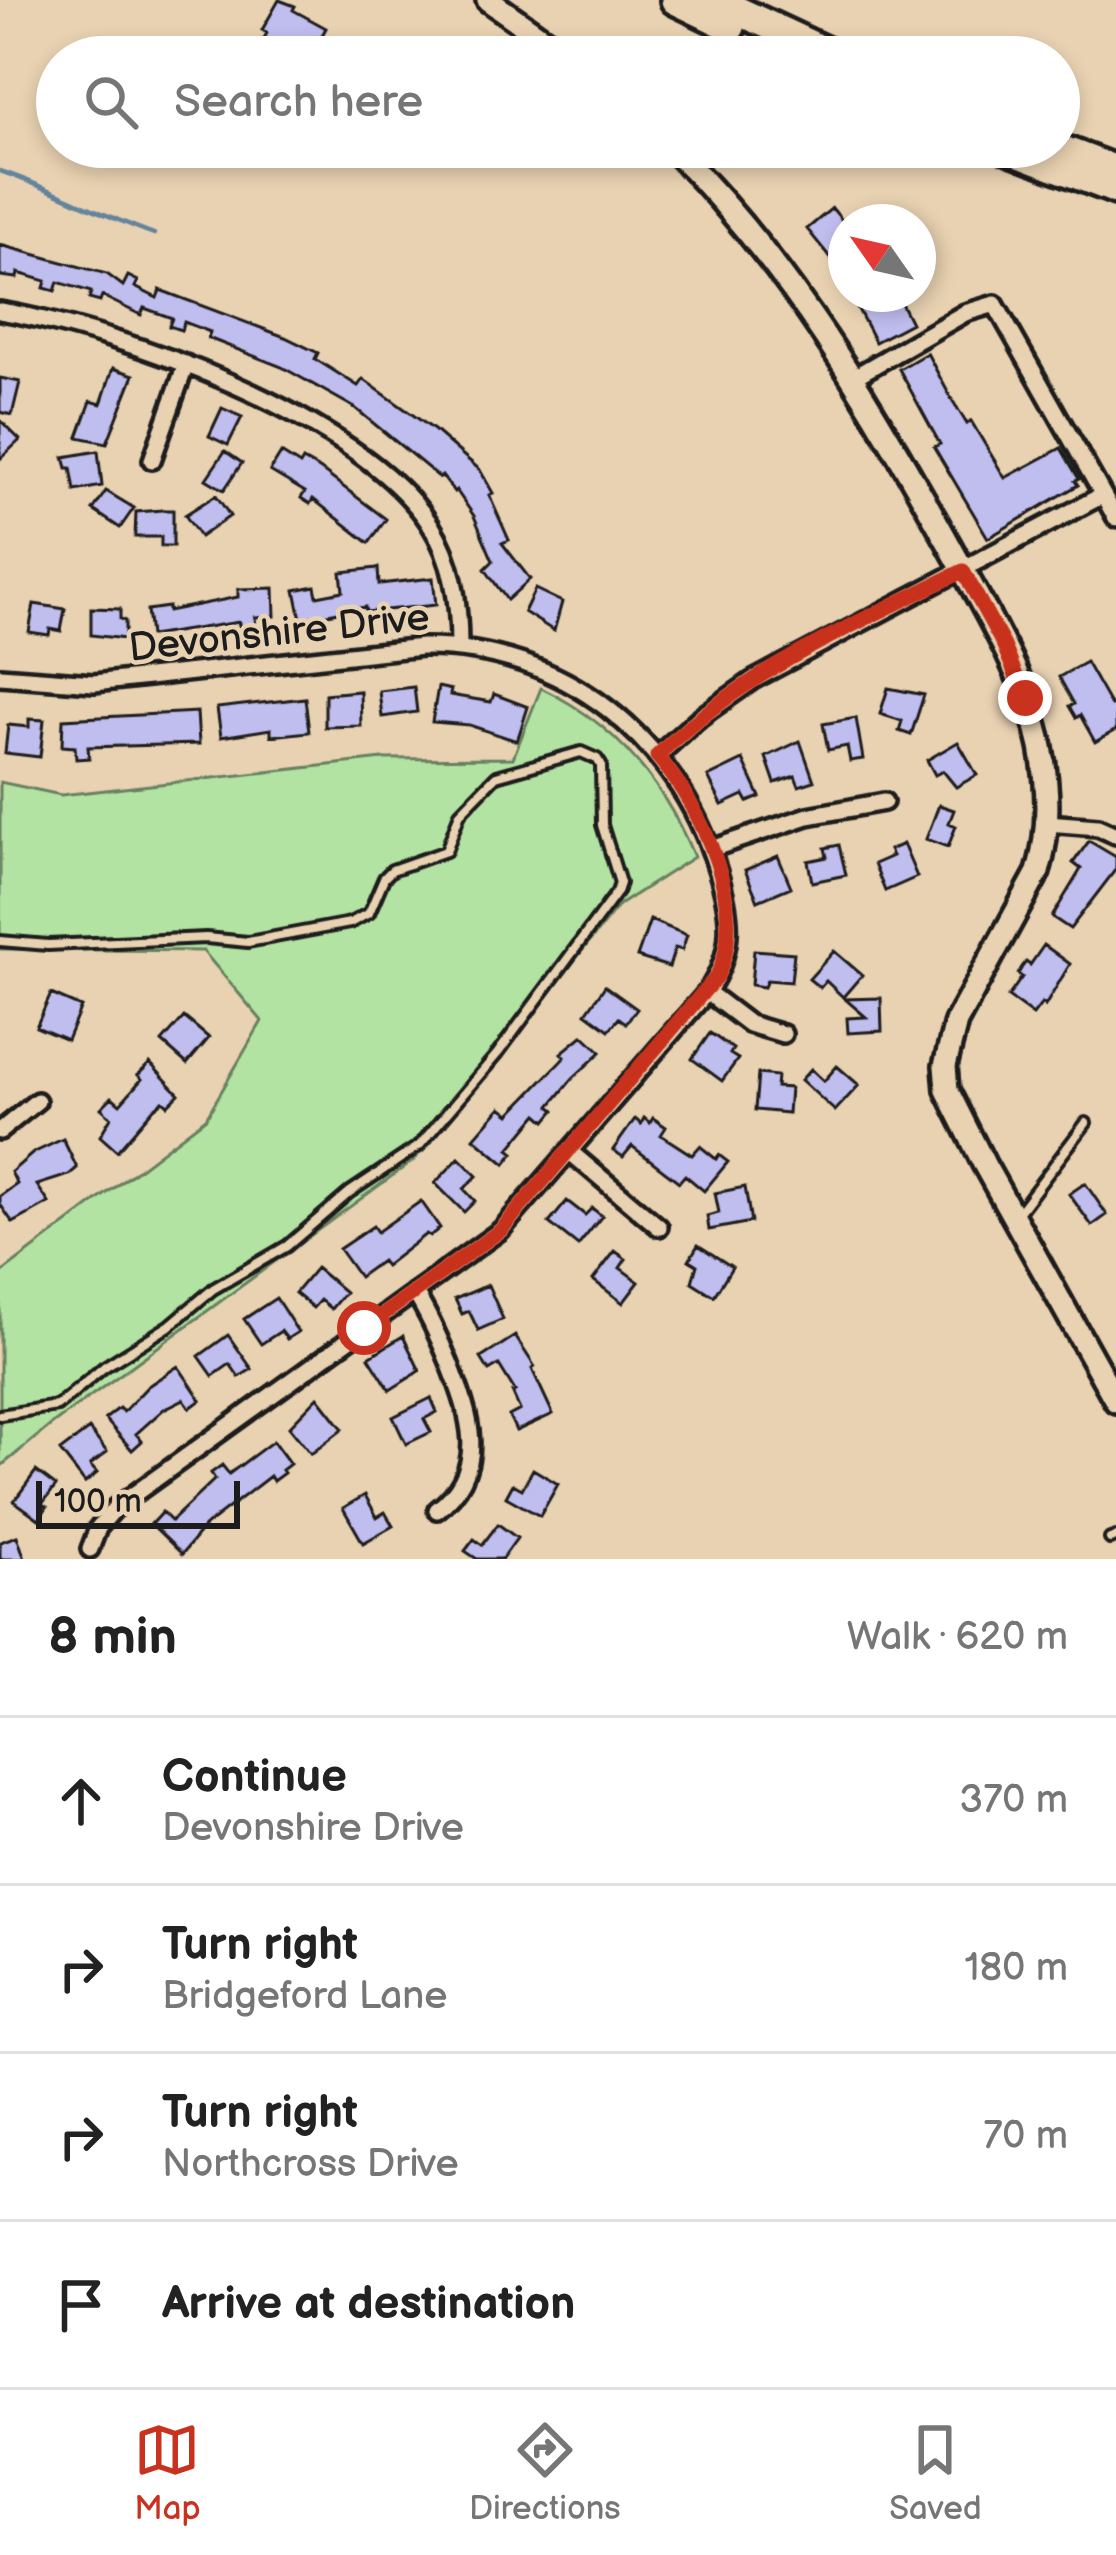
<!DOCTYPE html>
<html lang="en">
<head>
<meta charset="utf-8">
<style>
	:root { --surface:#fff; --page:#f6f6f6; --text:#222; --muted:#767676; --line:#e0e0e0; --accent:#c8321e }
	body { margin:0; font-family:"Balsamiq Sans",sans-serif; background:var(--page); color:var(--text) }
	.compass { position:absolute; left:828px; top:204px; width:108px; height:108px; border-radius:50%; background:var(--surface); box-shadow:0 6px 18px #0003; rotate:304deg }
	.scale { position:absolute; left:36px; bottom:30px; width:204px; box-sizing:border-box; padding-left:12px; border:6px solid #1c1c1c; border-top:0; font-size:33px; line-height:42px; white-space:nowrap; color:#1c1c1c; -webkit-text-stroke:9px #e9d2b2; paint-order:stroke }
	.stop { position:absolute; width:36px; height:36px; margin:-27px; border:9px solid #c8321e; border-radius:50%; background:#fff }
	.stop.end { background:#c8321e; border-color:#fff; box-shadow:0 3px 12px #0008 }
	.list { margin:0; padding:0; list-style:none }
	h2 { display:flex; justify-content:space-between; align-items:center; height:156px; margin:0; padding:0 48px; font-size:51px }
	h2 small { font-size:39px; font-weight:400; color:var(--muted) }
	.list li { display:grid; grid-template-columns:78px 1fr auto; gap:36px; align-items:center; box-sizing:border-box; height:168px; padding:0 48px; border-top:3px solid var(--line) }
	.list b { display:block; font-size:45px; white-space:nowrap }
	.list p { margin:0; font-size:39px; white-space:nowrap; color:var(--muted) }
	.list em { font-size:39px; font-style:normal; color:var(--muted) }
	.icon { flex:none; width:66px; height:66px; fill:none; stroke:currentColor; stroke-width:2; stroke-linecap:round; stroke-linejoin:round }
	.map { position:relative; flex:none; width:1116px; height:1559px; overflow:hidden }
	.search { position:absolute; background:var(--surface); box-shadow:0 6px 18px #0003; left:36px; right:36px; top:36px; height:132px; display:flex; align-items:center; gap:30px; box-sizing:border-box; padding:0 42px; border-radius:66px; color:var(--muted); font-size:45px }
	.sheet { height:828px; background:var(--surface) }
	nav { display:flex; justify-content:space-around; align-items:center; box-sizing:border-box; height:168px; border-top:3px solid var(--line); background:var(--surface); font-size:33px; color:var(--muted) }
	nav a { display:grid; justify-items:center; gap:6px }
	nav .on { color:var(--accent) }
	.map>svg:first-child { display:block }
	.green { fill:#b3e3a3; stroke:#688060; stroke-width:3 }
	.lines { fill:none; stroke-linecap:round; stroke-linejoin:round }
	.stream { stroke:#63849c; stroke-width:4.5 }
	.building { fill:#c0bdef; stroke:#1c1c1c; stroke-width:3 }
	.lane-casing { stroke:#1c1c1c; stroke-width:16 }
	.street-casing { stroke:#1c1c1c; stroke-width:24 }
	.secondary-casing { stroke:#1c1c1c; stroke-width:30 }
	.highway-casing { stroke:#1c1c1c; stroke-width:36 }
	.lane { stroke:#e9d2b2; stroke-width:8 }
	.street { stroke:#e9d2b2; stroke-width:15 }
	.secondary { stroke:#e9d2b2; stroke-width:21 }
	.highway { stroke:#e9d2b2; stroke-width:27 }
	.route { stroke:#c8321e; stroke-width:15 }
	.labels { text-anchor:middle; stroke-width:9; stroke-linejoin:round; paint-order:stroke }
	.street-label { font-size:39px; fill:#1c1c1c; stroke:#e9d2b2 }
</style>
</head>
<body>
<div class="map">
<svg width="1116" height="1559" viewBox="0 0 1116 1559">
	<rect width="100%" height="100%" fill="#e9d2b2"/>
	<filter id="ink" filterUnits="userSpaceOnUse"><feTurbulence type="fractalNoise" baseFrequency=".00833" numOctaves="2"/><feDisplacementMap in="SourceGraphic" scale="24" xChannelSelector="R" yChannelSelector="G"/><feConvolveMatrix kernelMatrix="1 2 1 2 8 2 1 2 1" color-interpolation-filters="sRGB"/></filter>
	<g filter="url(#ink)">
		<!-- green -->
		<path class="green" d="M 541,688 C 615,723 663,781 694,857 L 619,905 L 414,1160 L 51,1425 L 0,1467 L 0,1274 L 206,1118 L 262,1021 L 203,951 L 0,949 L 0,782 L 61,795 L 383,759 L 513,758 Z"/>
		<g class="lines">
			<!-- stream -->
			<path class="stream" d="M 0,171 C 54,189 101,215 154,234"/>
		</g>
		<!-- building -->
		<path class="building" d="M 279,0 L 295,6 L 293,10 L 326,28 L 310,57 L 267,57 L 257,51 L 267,33 L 262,30 Z
			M 832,208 L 846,225 L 846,277 L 807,229 Z
			M 0,245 L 107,274 L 123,286 L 128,276 L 138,281 L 135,287 L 157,298 L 160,290 L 285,337 L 318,353 L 315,359 L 358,386 L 363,379 L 434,430 L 480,470 L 493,493 L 489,495 L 509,540 L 502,543 L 530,579 L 507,600 L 485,569 L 493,561 L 474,516 L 456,490 L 454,492 L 442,476 L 440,478 L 355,408 L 282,367 L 208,338 L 210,332 L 184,322 L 181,330 L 169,326 L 172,318 L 144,308 L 141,315 L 102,296 L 100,302 L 89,299 L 91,292 L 58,282 L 55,291 L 44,288 L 46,281 L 18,273 L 17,278 L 0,276 Z
			M 850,294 L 885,294 L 888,300 L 897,295 L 911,323 L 875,342 Z
			M 927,353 L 951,398 L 967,424 L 971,421 L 1005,478 L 1061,448 L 1079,479 L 1075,481 L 1078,485 L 988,538 L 934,447 L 940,444 L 899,369 Z
			M 113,368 L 134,375 L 107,443 L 78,437 L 91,401 L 101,404 Z
			M 0,378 L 20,382 L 12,415 L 0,412 Z
			M 222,408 L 242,417 L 228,445 L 209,436 Z
			M 0,420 L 20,440 L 0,459 Z
			M 98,451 L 102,486 L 75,491 L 71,468 L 67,468 L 64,457 Z
			M 225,451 L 242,463 L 224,490 L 206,479 Z
			M 281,453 L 300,465 L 303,460 L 321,470 L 386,519 L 369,543 L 313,499 L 310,504 L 301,498 L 305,492 L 270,471 Z
			M 106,491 L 134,508 L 120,528 L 93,510 Z
			M 216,495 L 230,516 L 200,537 L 185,515 Z
			M 163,510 L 173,510 L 173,546 L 161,546 L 161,537 L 135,537 L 136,512 Z
			M 378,568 L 379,584 L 433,578 L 436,605 L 366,612 L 365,607 L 301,619 L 295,590 L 315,586 L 317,596 L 343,591 L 341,572 Z
			M 274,588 L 275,616 L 255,617 L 256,628 L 239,629 L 239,622 L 150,636 L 147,610 L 168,607 L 168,611 L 238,597 L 238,589 Z
			M 535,589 L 562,602 L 554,631 L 524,612 Z
			M 34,604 L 65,609 L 61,631 L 50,629 L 49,635 L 29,632 Z
			M 91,608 L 120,609 L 120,619 L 125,621 L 125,639 L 91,635 Z
			M 1086,662 L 1111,706 L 1116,703 L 1116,730 L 1095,742 L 1080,715 L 1076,718 L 1069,706 L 1074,704 L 1059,677 Z
			M 414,687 L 417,712 L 382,717 L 379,691 Z
			M 438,687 L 451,690 L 450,695 L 491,702 L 494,694 L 528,707 L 517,741 L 469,725 L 432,722 Z
			M 888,688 L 924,695 L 911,735 L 899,731 L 902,721 L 880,714 Z
			M 360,691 L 361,726 L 325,727 L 325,694 Z
			M 305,698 L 309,732 L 271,736 L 271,729 L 221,737 L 217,708 Z
			M 197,712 L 199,744 L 88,747 L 89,758 L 76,759 L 75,747 L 62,746 L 63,719 Z
			M 856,718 L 863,759 L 850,761 L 847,746 L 828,750 L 823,724 Z
			M 29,719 L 44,720 L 40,757 L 5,753 L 8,725 L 29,727 Z
			M 800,741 L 814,781 L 799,786 L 795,776 L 775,783 L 766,757 Z
			M 958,742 L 977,775 L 956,787 L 943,771 L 935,775 L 927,760 Z
			M 743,760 L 760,797 L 748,802 L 744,795 L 722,805 L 708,777 Z
			M 939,805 L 954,810 L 949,823 L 956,826 L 948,847 L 926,839 Z
			M 1089,841 L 1116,857 L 1116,869 L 1070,929 L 1052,917 L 1081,869 L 1073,863 Z
			M 903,844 L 917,877 L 885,891 L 874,864 L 892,856 L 889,850 Z
			M 839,845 L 846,875 L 812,882 L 808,861 L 827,857 L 825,848 Z
			M 778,856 L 791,887 L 758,901 L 745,870 Z
			M 650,920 L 687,935 L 682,950 L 675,948 L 669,967 L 637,957 Z
			M 1044,945 L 1070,964 L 1045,1006 L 1042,1003 L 1033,1015 L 1008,997 L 1022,977 L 1018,974 L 1022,967 L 1026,962 L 1030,965 Z
			M 754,950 L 794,953 L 791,982 L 767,980 L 764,987 L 751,985 Z
			M 834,951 L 862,975 L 843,997 L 826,981 L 820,988 L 809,979 Z
			M 605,986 L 637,1009 L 626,1023 L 619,1018 L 609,1030 L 586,1013 Z
			M 51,994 L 81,1007 L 67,1040 L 36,1027 Z
			M 881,998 L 882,1031 L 848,1033 L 847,1018 L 866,1017 L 845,999 Z
			M 184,1017 L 209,1038 L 187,1064 L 162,1042 Z
			M 710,1033 L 733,1049 L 730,1054 L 738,1059 L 722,1081 L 692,1059 Z
			M 583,1035 L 601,1052 L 573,1078 L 550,1106 L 555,1110 L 546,1121 L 538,1114 L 509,1149 L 514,1153 L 505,1164 L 474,1138 L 501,1107 L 510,1114 L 565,1057 L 561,1053 Z
			M 150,1063 L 179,1094 L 168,1105 L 163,1101 L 154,1108 L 117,1151 L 100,1136 L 111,1117 L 101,1108 L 112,1097 L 120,1104 L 142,1079 L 138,1075 Z
			M 837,1066 L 859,1085 L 835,1111 L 801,1080 L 811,1069 L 824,1081 Z
			M 758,1074 L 777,1076 L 776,1087 L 790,1088 L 788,1113 L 755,1110 Z
			M 644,1118 L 650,1123 L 653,1118 L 666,1127 L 661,1135 L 692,1155 L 700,1146 L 716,1159 L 719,1155 L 728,1162 L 704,1191 L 685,1175 L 679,1182 L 632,1146 L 623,1157 L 613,1150 L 635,1119 L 641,1124 Z
			M 63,1139 L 77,1168 L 69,1175 L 37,1185 L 49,1203 L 13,1223 L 0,1204 L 0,1196 L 17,1184 L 11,1172 L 33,1153 Z
			M 459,1158 L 477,1176 L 464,1189 L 475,1201 L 464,1212 L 435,1183 Z
			M 1085,1183 L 1107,1215 L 1092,1226 L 1069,1194 Z
			M 745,1187 L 751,1222 L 709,1230 L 707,1216 L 719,1213 L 715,1193 Z
			M 421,1201 L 440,1228 L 430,1236 L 426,1234 L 385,1266 L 381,1261 L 359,1277 L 339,1249 L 373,1226 L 377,1232 Z
			M 567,1201 L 585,1215 L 592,1208 L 602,1216 L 578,1246 L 549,1223 Z
			M 698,1245 L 732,1267 L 714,1296 L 692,1282 L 697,1265 L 689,1260 Z
			M 615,1251 L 626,1259 L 620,1268 L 639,1282 L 623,1303 L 593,1280 Z
			M 316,1268 L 345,1292 L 331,1309 L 320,1300 L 313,1308 L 295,1293 Z
			M 488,1285 L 503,1319 L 478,1330 L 469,1311 L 462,1314 L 455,1299 Z
			M 276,1298 L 298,1332 L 287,1339 L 281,1331 L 261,1344 L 244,1319 Z
			M 228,1335 L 252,1369 L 239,1377 L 230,1364 L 213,1376 L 199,1356 Z
			M 403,1336 L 420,1371 L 390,1390 L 369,1357 Z
			M 515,1336 L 535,1367 L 532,1369 L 553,1414 L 516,1431 L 509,1416 L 520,1410 L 512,1392 L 515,1391 L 499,1365 L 489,1371 L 481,1358 Z
			M 178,1366 L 201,1400 L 190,1408 L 184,1399 L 164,1409 L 136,1434 L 142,1441 L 132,1450 L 105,1419 L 119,1408 L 123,1412 L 148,1386 Z
			M 318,1397 L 343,1429 L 311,1454 L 289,1427 Z
			M 431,1398 L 437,1412 L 424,1419 L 431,1432 L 406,1444 L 393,1417 Z
			M 89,1429 L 107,1452 L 90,1465 L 97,1473 L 85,1483 L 60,1451 Z
			M 273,1441 L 290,1464 L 282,1470 L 284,1473 L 273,1481 L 270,1476 L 205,1526 L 182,1554 L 151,1524 L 162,1512 L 171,1521 L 215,1479 L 211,1473 L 222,1465 L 229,1474 Z
			M 533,1469 L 558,1484 L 540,1516 L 506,1497 L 513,1484 L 522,1489 Z
			M 36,1471 L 56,1486 L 42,1504 L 47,1507 L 39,1519 L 14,1501 Z
			M 365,1495 L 377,1517 L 385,1512 L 393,1526 L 363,1543 L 343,1508 Z
			M 498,1524 L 517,1538 L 502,1559 L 477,1559 L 465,1551 L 474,1539 L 482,1545 Z
			M 17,1536 L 25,1559 L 0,1559 L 0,1542 Z"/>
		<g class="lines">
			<!-- lane casing -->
			<g class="lane-casing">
				<path id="lane" d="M 0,941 L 48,945 L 206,938 L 248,942 L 350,923 L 369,913 L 384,878 L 392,870 L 446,851 L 460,813 L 496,776 L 581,752 L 597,759 L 601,765 L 602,825 L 620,883 L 617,892 L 498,1053 L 419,1146 L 350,1192 L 287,1246 L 213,1289 L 169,1326 L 104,1367 L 57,1406 L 0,1415
					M 1015,1217 L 1086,1123
					M 1110,1539 L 1116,1537"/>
			</g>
			<!-- street casing -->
			<g class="street-casing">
				<path id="street" d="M 0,311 C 123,332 360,416 430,524 C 454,561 459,603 459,647
					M 854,377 L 965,313 L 995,304 L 1116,518
					M 152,460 L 186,364
					M 0,676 L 94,683 L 422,647 C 563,646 676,737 717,869 C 732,915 735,951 707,992 L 501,1230 L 115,1508 L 98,1528 L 90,1549
					M 657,756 L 699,718 L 753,680 L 1103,495
					M 1047,823 L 1098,827 L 1116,835
					M 711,849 L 808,816 L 884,802
					M 707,992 L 749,1024 L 783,1034
					M 0,1131 L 37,1101
					M 569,1151 L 659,1227
					M 415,1293 C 429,1315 439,1338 449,1362 C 470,1415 490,1469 437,1510"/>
			</g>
			<!-- secondary casing -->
			<g class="secondary-casing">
				<path id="secondary" d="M 488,0 L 569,57
					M 671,147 C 790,265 871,403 951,548 C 985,611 1026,676 1041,747 C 1049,789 1050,831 1038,872 L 956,1022 L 945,1066 L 947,1090 L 984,1164 L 1116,1401"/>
			</g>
			<!-- highway casing -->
			<g class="highway-casing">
				<path id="highway" d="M 675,0 L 731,27
					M 715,0 L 837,57
					M 1004,147 L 1116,190
					M 1055,147 L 1116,170"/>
			</g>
			<!-- lane -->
			<use href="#lane" class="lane"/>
			<!-- street -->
			<use href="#street" class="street"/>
			<!-- secondary -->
			<use href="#secondary" class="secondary"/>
			<!-- highway -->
			<use href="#highway" class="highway"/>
		</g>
	</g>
	<g class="lines" filter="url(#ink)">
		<!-- route -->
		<path class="route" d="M 364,1328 L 501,1230 L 717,976 C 750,911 702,807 657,756 C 742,671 858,623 963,571 L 1004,646 L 1025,698"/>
	</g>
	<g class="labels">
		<!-- street labels -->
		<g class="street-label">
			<text transform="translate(279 631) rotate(-6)" y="14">Devonshire Drive</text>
		</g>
	</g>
</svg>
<svg class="compass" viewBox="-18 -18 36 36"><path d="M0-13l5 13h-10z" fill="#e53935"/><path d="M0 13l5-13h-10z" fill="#767676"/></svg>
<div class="scale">100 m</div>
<div class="stop" style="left:364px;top:1328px"></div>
<div class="stop end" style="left:1025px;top:698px"></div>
<div class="search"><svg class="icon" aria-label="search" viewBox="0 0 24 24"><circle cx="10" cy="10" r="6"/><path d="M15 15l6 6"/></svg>Search here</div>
</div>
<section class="sheet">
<h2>8 min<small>Walk · 620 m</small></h2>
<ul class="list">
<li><svg class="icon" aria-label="ahead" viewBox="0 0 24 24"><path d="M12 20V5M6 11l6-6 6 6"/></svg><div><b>Continue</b><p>Devonshire Drive</p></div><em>370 m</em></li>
<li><svg class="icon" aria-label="right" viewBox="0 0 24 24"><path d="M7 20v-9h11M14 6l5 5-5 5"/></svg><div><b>Turn right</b><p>Bridgeford Lane</p></div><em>180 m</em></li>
<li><svg class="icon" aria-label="right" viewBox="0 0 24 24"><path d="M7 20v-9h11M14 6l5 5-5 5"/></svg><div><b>Turn right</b><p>Northcross Drive</p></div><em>70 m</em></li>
<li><svg class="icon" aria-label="arrive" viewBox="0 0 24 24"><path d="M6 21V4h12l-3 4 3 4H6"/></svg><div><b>Arrive at destination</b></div></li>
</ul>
</section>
<nav>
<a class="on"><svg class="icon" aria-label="map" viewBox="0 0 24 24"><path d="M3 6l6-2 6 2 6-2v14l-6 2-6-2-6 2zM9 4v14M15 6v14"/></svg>Map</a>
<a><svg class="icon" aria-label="directions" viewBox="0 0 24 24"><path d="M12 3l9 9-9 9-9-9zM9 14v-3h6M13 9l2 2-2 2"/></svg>Directions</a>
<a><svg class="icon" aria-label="saved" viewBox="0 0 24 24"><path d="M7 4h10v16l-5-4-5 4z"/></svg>Saved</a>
</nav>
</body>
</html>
